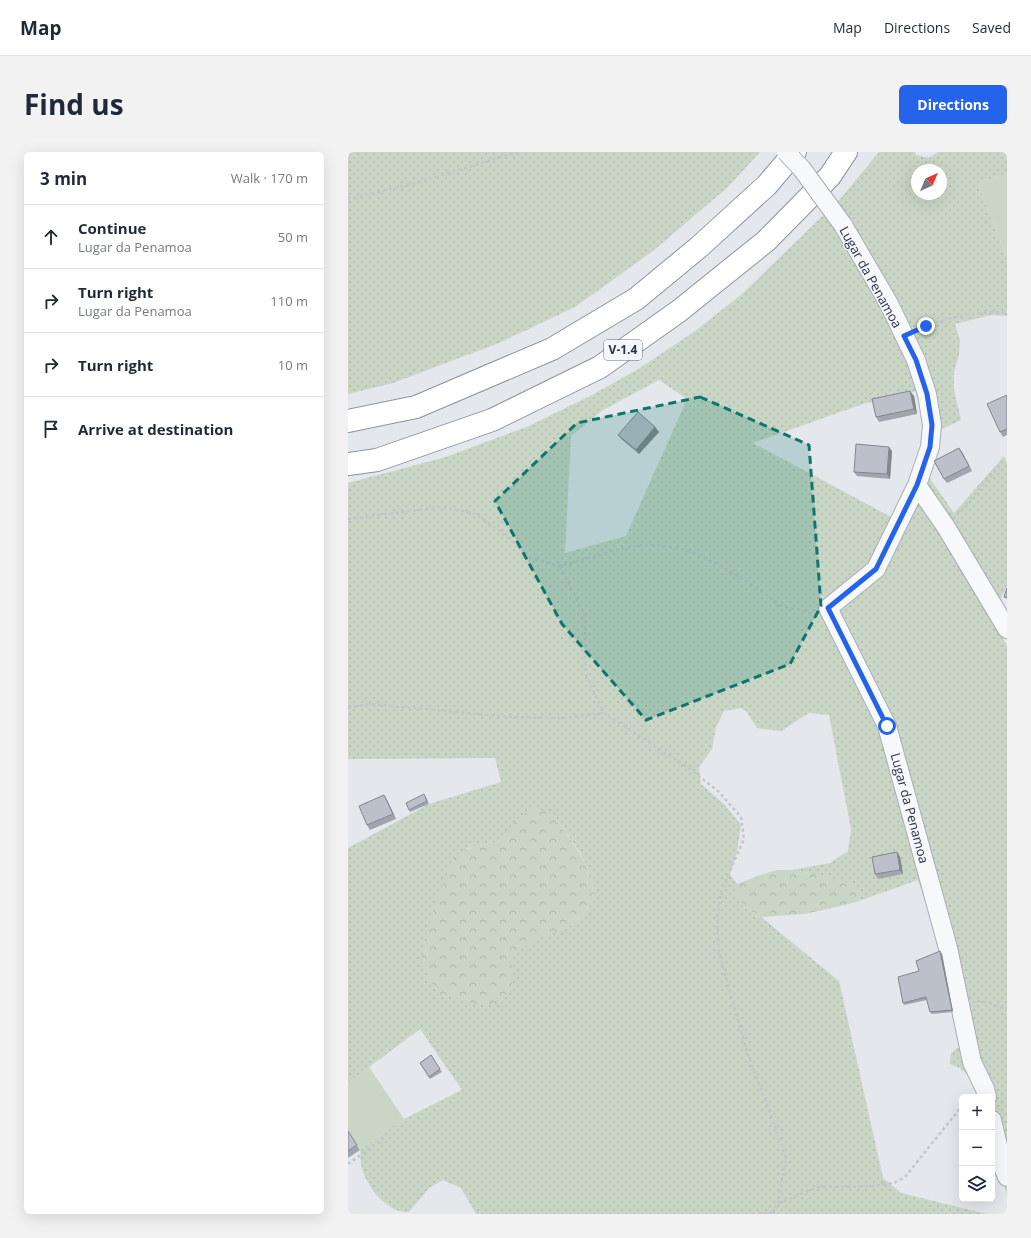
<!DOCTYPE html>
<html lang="en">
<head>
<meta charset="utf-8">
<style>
	:root { --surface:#fff; --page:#f2f2f3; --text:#1f2937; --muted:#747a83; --line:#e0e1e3; --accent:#2563eb }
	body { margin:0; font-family:"Open Sans",sans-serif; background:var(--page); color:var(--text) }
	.controls { position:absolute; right:12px; bottom:12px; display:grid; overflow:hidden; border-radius:6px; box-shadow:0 4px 16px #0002 }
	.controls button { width:36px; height:36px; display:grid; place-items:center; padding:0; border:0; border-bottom:1px solid var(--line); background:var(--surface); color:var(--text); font:20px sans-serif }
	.compass { position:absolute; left:563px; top:12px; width:36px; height:36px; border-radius:50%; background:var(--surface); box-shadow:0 4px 16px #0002; rotate:44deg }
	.stop { position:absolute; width:12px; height:12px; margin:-9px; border:3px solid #2563eb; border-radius:50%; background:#fff }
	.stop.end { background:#2563eb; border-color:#fff; box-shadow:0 1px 4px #0008 }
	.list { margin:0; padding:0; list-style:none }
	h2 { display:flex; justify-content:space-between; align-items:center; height:52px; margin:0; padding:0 16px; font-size:17px }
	h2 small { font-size:13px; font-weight:400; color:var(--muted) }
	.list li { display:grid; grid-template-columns:26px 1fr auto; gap:12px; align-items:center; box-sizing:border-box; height:64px; padding:0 16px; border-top:1px solid var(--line) }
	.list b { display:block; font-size:15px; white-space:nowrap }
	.list p { margin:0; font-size:13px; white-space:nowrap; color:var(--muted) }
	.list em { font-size:13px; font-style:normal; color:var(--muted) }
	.icon { flex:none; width:22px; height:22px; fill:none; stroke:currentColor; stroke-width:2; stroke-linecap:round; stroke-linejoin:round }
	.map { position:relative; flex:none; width:659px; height:1062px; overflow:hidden; border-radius:6px }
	header { display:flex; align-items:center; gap:24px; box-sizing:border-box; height:56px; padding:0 20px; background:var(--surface); border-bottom:1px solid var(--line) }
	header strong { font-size:19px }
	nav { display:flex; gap:22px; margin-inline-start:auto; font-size:14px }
	.intro { display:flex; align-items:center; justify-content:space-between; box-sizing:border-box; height:96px; padding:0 24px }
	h1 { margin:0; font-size:28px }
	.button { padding:10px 18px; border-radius:6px; background:var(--accent); color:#fff; font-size:14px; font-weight:700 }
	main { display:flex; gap:24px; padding:0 24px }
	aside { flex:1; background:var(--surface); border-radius:6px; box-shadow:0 4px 16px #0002 }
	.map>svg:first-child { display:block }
	.grass { fill:url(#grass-dots); fill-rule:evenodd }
	.forest { fill:url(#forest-crowns) }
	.garden { fill:#c9d6c5 }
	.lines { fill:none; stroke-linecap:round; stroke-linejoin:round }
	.minor-casing { stroke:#a9aeb7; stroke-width:20 }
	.trunk-casing { stroke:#8b94a3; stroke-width:24 }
	.path { stroke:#c2c5cb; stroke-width:2.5; stroke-dasharray:3 3; stroke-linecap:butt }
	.minor { stroke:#f7f8fa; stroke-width:18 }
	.trunk { stroke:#fff; stroke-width:22 }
	.minor-bridge-casing { stroke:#a9aeb7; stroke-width:20; stroke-linecap:butt }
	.minor-bridge { stroke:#f7f8fa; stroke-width:18 }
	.wall { fill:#a1a5ae }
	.shaded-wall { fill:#83868d }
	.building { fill:#bbc0ca; stroke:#83868d }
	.route { stroke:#2563eb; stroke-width:5 }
	.marked { fill:#0f766e; fill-opacity:0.2; stroke:#0f766e; stroke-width:3; stroke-dasharray:8 5; stroke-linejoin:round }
	.labels { text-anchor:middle; stroke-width:3; stroke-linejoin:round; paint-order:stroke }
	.shield { fill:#f4f6f9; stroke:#676e7b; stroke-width:1 }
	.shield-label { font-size:12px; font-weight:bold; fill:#2b3445 }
	.street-label { font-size:13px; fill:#2b3445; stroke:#f4f6f9 }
</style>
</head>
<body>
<header>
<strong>Map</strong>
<nav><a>Map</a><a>Directions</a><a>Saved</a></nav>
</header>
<div class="intro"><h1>Find us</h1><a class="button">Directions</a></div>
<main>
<aside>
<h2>3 min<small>Walk · 170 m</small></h2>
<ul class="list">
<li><svg class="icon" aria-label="ahead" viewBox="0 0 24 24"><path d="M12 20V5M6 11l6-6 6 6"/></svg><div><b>Continue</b><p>Lugar da Penamoa</p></div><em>50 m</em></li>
<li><svg class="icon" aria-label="right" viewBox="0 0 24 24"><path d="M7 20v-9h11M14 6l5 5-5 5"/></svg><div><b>Turn right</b><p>Lugar da Penamoa</p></div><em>110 m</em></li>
<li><svg class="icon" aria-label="right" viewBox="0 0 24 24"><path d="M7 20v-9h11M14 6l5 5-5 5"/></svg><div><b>Turn right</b></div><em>10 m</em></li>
<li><svg class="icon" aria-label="arrive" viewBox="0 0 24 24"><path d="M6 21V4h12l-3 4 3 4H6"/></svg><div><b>Arrive at destination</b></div></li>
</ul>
</aside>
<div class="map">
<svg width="659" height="1062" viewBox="0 0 659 1062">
	<defs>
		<pattern id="grass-dots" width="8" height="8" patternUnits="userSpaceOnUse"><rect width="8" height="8" fill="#c9d6c5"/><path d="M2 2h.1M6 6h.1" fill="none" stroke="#adb8ab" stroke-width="1.8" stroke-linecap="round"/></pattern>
		<pattern id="forest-crowns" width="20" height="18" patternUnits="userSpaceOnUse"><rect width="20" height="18" fill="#c9d6c5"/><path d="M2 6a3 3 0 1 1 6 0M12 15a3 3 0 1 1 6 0" fill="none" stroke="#adb8ab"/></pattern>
	</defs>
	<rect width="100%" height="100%" fill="#e4e7ec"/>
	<!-- grass -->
	<path class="grass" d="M 0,0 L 412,0 L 380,35 L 305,99 L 227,155 L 151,191 L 45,231 L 0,242 Z
		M 531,0 L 567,0 L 568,3 L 581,6 L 590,0 L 659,0 L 659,21 L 630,31 L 659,107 L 659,164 L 643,163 L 607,172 L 612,188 L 611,203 L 606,220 L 606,238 L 613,268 L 592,278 L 581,325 L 606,361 L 656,304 L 659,312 L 659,434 L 643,467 L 659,493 L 659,1042 L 649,1015 L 644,994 L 644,945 L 612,916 L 602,912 L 603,901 L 612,894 L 594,802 L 570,728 L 508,750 L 512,744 L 462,721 L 444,718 L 482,711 L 500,699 L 503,677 L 481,563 L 461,561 L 433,579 L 409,576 L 398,559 L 393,556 L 376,559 L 368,575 L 364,597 L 351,615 L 353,632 L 377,653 L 393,673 L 389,700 L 382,722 L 389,732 L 389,742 L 395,754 L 413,765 L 491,829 L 535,1026 L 553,1041 L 639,1062 L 128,1062 L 113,1036 L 95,1028 L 81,1036 L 61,1060 C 39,1062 18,1033 14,1016 C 12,1011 13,1003 12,997 L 56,967 L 114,938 L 72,877 L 0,931 L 0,696 L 81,652 L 153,630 L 147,606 L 0,607 L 0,331 L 98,305 L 181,274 L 244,243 L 292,216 L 347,179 L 394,142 L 494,45 ZM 569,18 L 593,18 L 593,42 L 569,42 ZM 311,228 L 339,247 L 278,384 L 217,401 L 223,284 L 255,258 ZM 568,239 L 578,285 L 545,366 L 405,291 L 515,252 ZM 205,662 L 232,701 L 245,728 L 246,748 L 235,763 L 219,776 L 194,783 L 172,797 L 164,807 L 165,826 L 74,812 L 77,787 L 94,736 L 107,706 L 120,696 L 135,692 L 151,689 L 156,683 Z"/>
	<!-- forest -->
	<path class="forest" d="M 187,656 L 205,662 L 232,702 L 245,728 L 246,748 L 235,763 L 219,776 L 194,784 L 172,797 L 164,807 C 166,828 167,835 152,852 L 131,853 L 90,842 C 86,834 76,819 74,812 C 71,797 97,720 106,707 C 115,694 137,692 151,689 C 163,674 168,664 187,656 Z
		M 429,718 L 444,718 L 462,721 L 503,731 L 509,737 L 512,745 L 508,750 L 480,757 L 456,762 L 413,765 L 395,754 L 389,742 L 389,732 L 412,723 Z"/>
	<!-- garden -->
	<path class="garden" d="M 659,21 L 659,107 L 630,31 Z
		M 21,915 L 56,967 L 12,997 L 0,979 L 0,931 Z"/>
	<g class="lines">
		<!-- minor casing -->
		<g class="minor-casing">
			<path id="minor" d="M 495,73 L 540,150 L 568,208 L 579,242 L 584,273 L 582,295 L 569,333 L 528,417 L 480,456 L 539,574 L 600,796 L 624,910 L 637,937 L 639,945
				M 569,333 L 598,375 L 659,477
				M 644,968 L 655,1015 L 659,1025"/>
		</g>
		<!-- trunk casing -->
		<g class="trunk-casing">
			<path id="trunk" d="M 0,269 L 68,255 L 204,197 L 288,147 L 351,95 L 419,33 L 447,0
				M 0,312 L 29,308 L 144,268 L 252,215 L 331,159 L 418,89 L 482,24 L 498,0"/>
		</g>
		<!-- path -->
		<path class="path" d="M 0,46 L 7,46 L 74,29 L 169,0
			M 572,177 C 592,167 637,157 659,161
			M 610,361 L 655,310
			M 0,367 L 92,355 L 125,361 L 148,376 L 183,406 L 212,414 L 283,394 L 308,393 L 338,398 L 368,411 L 401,431 L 434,454 L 464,461
			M 212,414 L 237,464 L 237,521 L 256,561 L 339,615 L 370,639 L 393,665 L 396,687 L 374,737 L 369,767 L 371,801 L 400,903 L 426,971 L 438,1006 L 430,1051
			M 0,556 L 21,552 L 164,565 L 215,566 L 256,561
			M 629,849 L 642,851 L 659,858
			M 0,1012 L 36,986
			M 410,1062 L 425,1060
			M 425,1062 L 430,1051 L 471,1035 L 525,1034 L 546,1031 L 557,1025 L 614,954"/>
		<!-- minor -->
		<use href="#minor" class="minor"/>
		<!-- trunk -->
		<use href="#trunk" class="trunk"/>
		<!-- minor-bridge casing -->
		<g class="minor-bridge-casing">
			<path id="minor-bridge" d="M 438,0 L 454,17 L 495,73"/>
		</g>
		<!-- minor-bridge -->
		<use href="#minor-bridge" class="minor-bridge"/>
	</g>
	<!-- wall -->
	<path class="wall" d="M 659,243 L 659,283 L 655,285 L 652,280 Z
		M 566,244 L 569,262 L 531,270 L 528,265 Z
		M 307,275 L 311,280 L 291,302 L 273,287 L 270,283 Z
		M 544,299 L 542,327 L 509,324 L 506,320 Z
		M 614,300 L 624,319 L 599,331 L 596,327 Z
		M 36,643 L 39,648 L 48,667 L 22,678 L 19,673 Z
		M 78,645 L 81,652 L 62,660 L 61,658 Z
		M 549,700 L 552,705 L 555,722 L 530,727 L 527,722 Z
		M 594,802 L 605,860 L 584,862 L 582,860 L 579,848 L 556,853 L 555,851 L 571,819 Z
		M 83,903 L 94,920 L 82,927 L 72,911 Z
		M 0,979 L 12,998 L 0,1006 Z"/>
	<!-- shaded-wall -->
	<path class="shaded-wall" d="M 562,239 L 566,244 L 569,262 L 566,257 Z
		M 307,275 L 311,280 L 291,302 L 288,298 Z
		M 541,295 L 544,299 L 542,327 L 539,322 Z
		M 611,296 L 614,300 L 624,319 L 621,314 Z
		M 36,643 L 39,648 L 48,667 L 45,662 Z
		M 549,700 L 552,705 L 555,722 L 552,718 Z
		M 592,799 L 594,802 L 605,860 L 604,858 Z"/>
	<!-- building -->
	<path class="building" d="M 562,239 L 566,257 L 528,265 L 524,247 Z
		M 659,243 L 659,277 L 652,280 L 639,252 Z
		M 290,260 L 307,275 L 288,298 L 270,283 Z
		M 508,292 L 541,295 L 539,322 L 506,320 Z
		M 611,296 L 621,314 L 596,327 L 586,309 Z
		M 659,436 L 659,446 L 656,445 Z
		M 76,642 L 79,649 L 61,658 L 58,651 Z
		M 36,643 L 45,662 L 19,673 L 11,654 Z
		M 549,700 L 552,718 L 527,722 L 524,705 Z
		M 592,799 L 604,858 L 582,860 L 578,845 L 555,851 L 550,825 L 571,819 L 568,809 Z
		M 83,903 L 92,917 L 81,925 L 72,911 Z
		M 0,979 L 9,993 L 0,999 Z"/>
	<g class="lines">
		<!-- route -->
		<path class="route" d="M 539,574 L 480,456 L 528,417 L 569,333 L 582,295 L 584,273 L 579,242 L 568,208 L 556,184 L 578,174"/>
	</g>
	<!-- marked area -->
	<path class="marked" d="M 352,245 L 461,293 L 473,454 L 442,512 L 298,568 L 214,472 L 147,349 L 229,271 Z"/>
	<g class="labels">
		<!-- shield labels -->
		<rect class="shield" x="256" y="188" width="38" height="20" rx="3"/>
		<g class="shield-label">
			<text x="275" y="202">V-1.4</text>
		</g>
		<!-- street labels -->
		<g class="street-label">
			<text transform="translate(523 125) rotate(61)" y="5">Lugar da Penamoa</text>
			<text transform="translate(562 656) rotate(75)" y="5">Lugar da Penamoa</text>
		</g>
	</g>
</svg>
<div class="controls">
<button>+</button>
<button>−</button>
<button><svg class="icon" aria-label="layers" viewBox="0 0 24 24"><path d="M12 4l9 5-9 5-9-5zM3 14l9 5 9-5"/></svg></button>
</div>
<svg class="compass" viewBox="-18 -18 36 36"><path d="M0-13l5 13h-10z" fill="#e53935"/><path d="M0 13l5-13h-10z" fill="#747a83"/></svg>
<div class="stop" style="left:539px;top:574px"></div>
<div class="stop end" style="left:578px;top:174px"></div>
</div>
</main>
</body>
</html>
